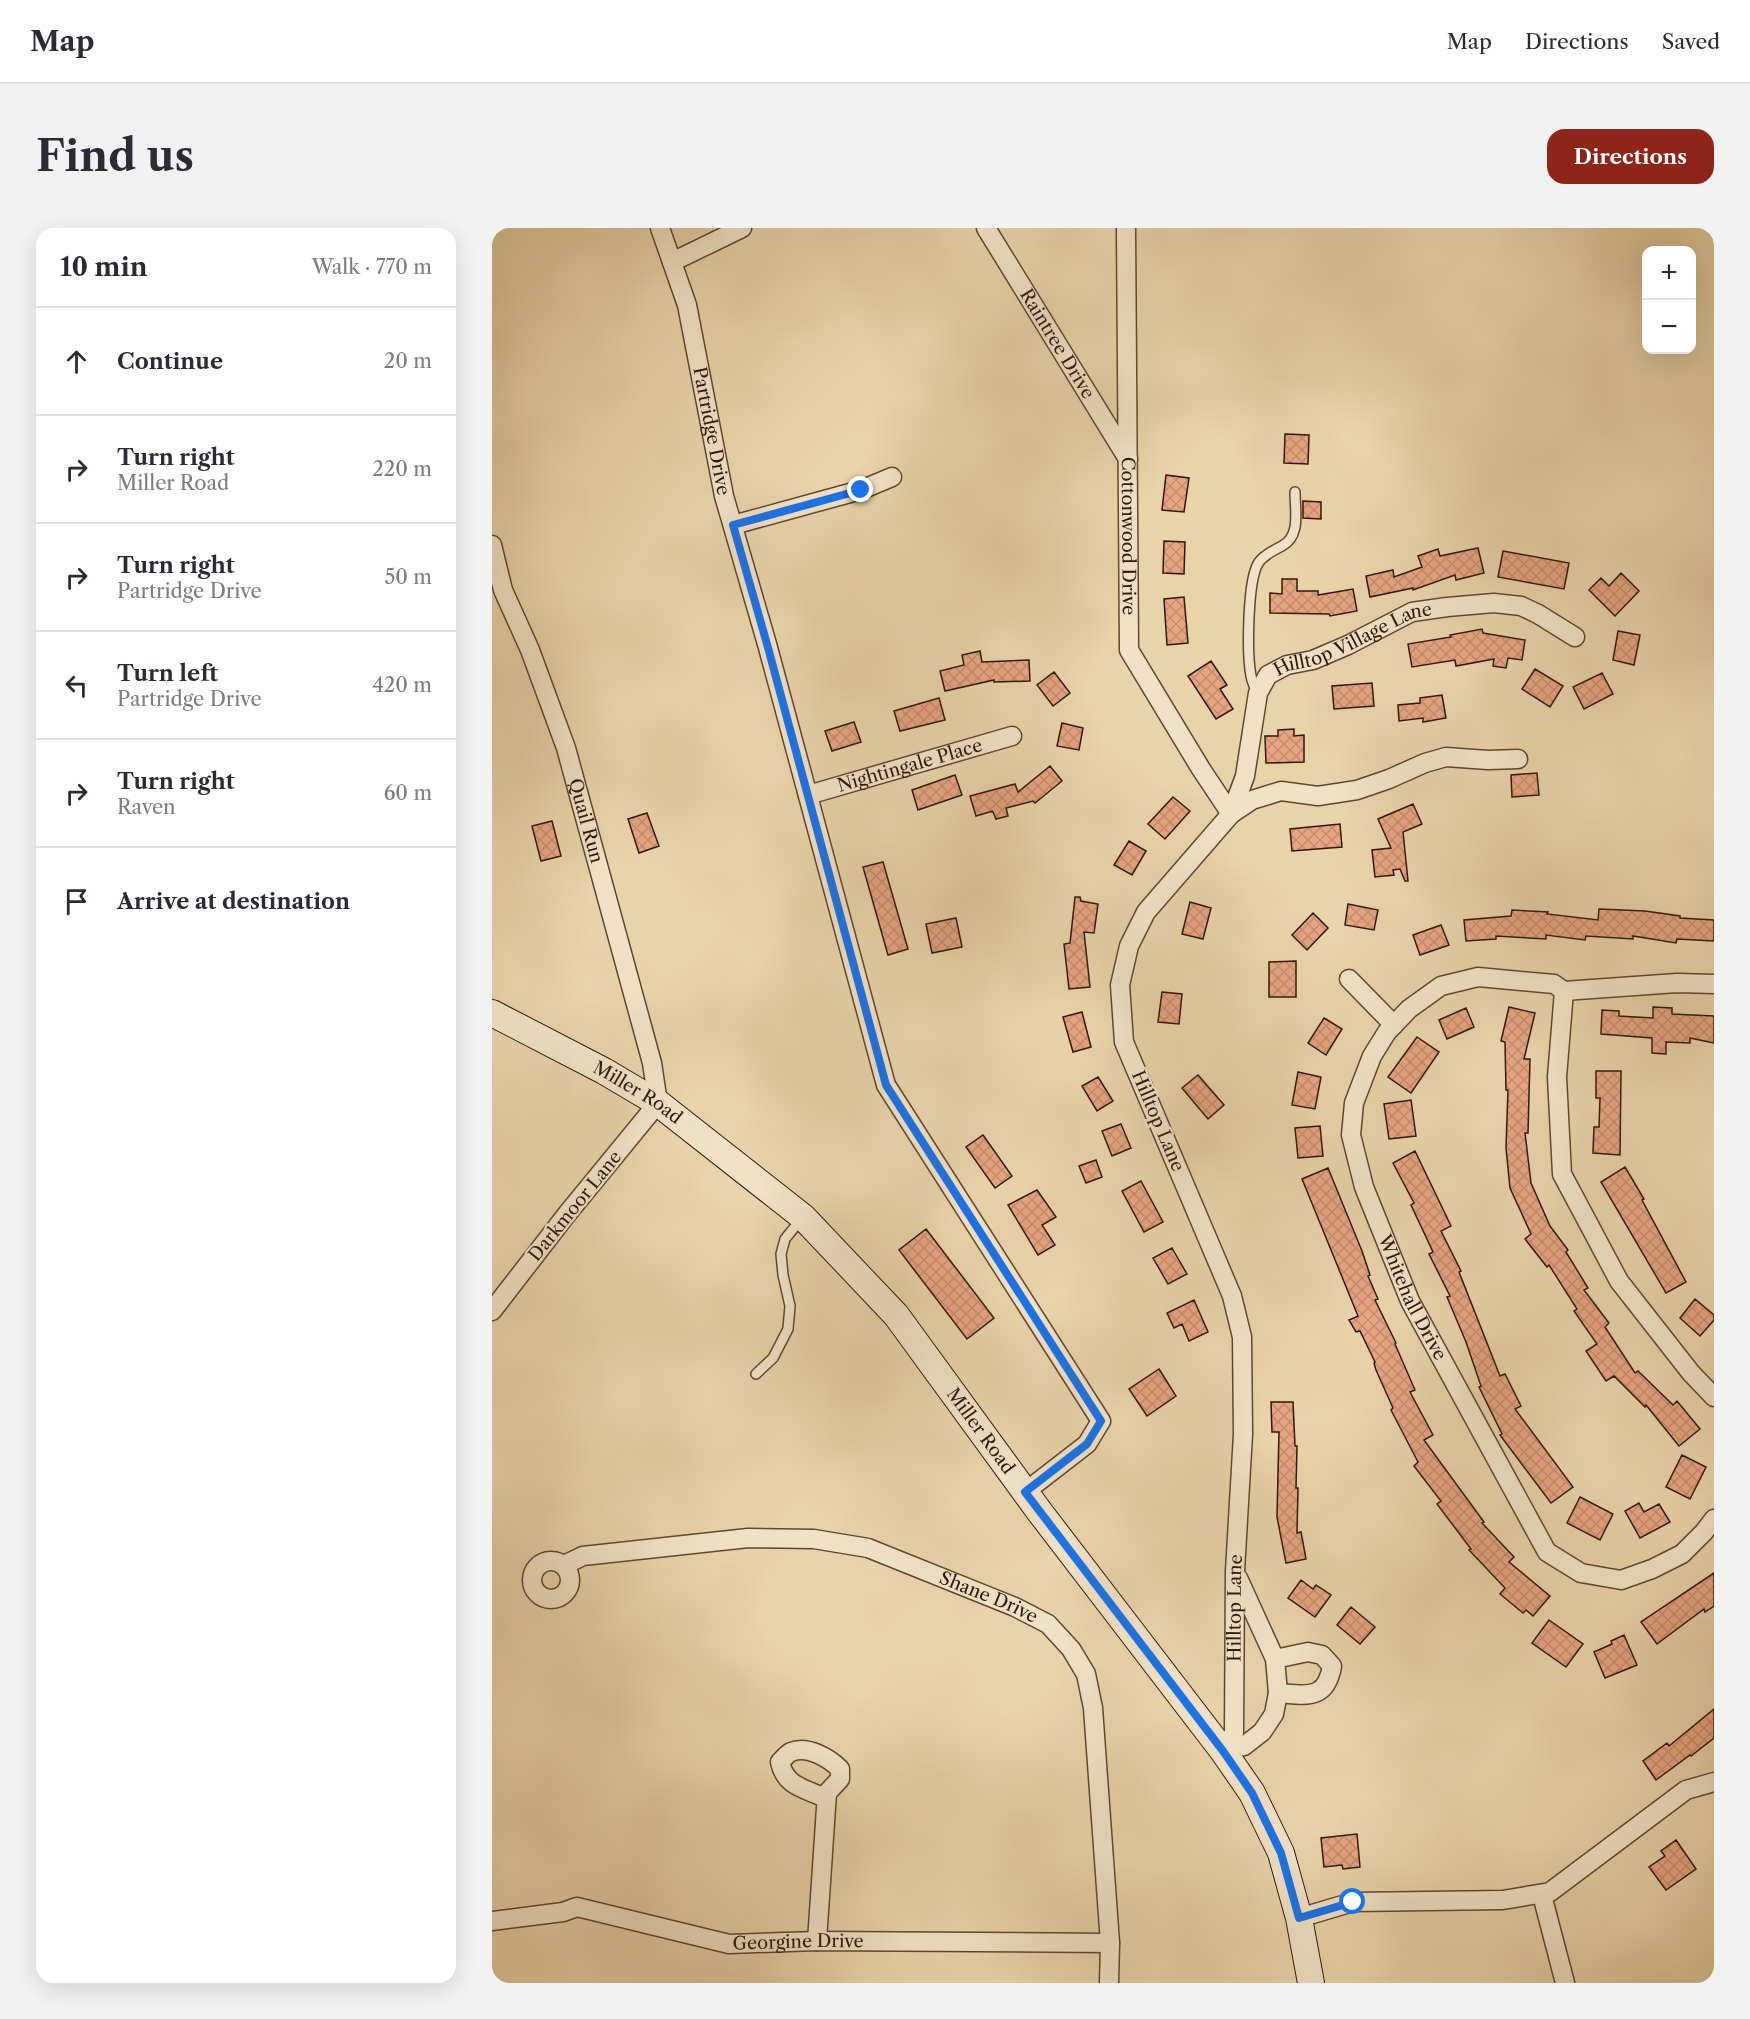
<!DOCTYPE html>
<html lang="en">
<head>
<meta charset="utf-8">
<style>
	:root { --surface:#fff; --page:#f2f2f3; --text:#2b2b33; --muted:#7c7c81; --line:#e1e1e2; --accent:#8f2418 }
	body { margin:0; font-family:"Libre Caslon Text",serif; background:var(--page); color:var(--text) }
	.controls { position:absolute; right:18px; top:18px; display:grid; overflow:hidden; border-radius:12px; box-shadow:0 6px 24px #0002 }
	.controls button { width:54px; height:54px; display:grid; place-items:center; padding:0; border:0; border-bottom:2px solid var(--line); background:var(--surface); color:var(--text); font:30px sans-serif }
	.stop { position:absolute; width:18px; height:18px; margin:-14px; border:4px solid #1a73e8; border-radius:50%; background:#fff }
	.stop.end { background:#1a73e8; border-color:#fff; box-shadow:0 2px 6px #0008 }
	.list { margin:0; padding:0; list-style:none }
	h2 { display:flex; justify-content:space-between; align-items:center; height:78px; margin:0; padding:0 24px; font-size:26px }
	h2 small { font-size:20px; font-weight:400; color:var(--muted) }
	.list li { display:grid; grid-template-columns:39px 1fr auto; gap:18px; align-items:center; box-sizing:border-box; height:108px; padding:0 24px; border-top:2px solid var(--line) }
	.list b { display:block; font-size:22px; white-space:nowrap }
	.list p { margin:0; font-size:20px; white-space:nowrap; color:var(--muted) }
	.list em { font-size:20px; font-style:normal; color:var(--muted) }
	.icon { flex:none; width:33px; height:33px; fill:none; stroke:currentColor; stroke-width:2; stroke-linecap:round; stroke-linejoin:round }
	.map { position:relative; flex:none; width:1222px; height:1755px; overflow:hidden; border-radius:18px }
	header { display:flex; align-items:center; gap:36px; box-sizing:border-box; height:84px; padding:0 30px; background:var(--surface); border-bottom:2px solid var(--line) }
	header strong { font-size:28px }
	nav { display:flex; gap:33px; margin-inline-start:auto; font-size:21px }
	.intro { display:flex; align-items:center; justify-content:space-between; box-sizing:border-box; height:144px; padding:0 36px }
	h1 { margin:0; font-size:42px }
	.button { padding:15px 27px; border-radius:18px; background:var(--accent); color:#fff; font-size:21px; font-weight:700 }
	main { display:flex; gap:36px; padding:0 36px }
	aside { flex:1; background:var(--surface); border-radius:18px; box-shadow:0 6px 24px #0002 }
	.map>svg:first-child { display:block }
	.building { fill:url(#building-cross-hatch); stroke:#321709; stroke-width:1.5 }
	.lines { fill:none; stroke-linecap:round; stroke-linejoin:round }
	.lane-casing { stroke:#604631; stroke-width:12 }
	.street-casing { stroke:#604631; stroke-width:21 }
	.secondary-casing { stroke:#321709; stroke-width:28 }
	.lane { stroke:#f1e2c7; stroke-width:9 }
	.street { stroke:#f1e2c7; stroke-width:18 }
	.secondary { stroke:#f1e2c7; stroke-width:26 }
	.route { stroke:#1a73e8; stroke-width:8 }
	.labels { text-anchor:middle; stroke-width:4.5; stroke-linejoin:round; paint-order:stroke }
	.street-label { font-size:18px; fill:#321709; stroke:#f1e2c7 }
</style>
</head>
<body>
<header>
<strong>Map</strong>
<nav><a>Map</a><a>Directions</a><a>Saved</a></nav>
</header>
<div class="intro"><h1>Find us</h1><a class="button">Directions</a></div>
<main>
<aside>
<h2>10 min<small>Walk · 770 m</small></h2>
<ul class="list">
<li><svg class="icon" aria-label="ahead" viewBox="0 0 24 24"><path d="M12 20V5M6 11l6-6 6 6"/></svg><div><b>Continue</b></div><em>20 m</em></li>
<li><svg class="icon" aria-label="right" viewBox="0 0 24 24"><path d="M7 20v-9h11M14 6l5 5-5 5"/></svg><div><b>Turn right</b><p>Miller Road</p></div><em>220 m</em></li>
<li><svg class="icon" aria-label="right" viewBox="0 0 24 24"><path d="M7 20v-9h11M14 6l5 5-5 5"/></svg><div><b>Turn right</b><p>Partridge Drive</p></div><em>50 m</em></li>
<li><svg class="icon" aria-label="left" viewBox="0 0 24 24"><path d="M17 20v-9H6M10 6l-5 5 5 5"/></svg><div><b>Turn left</b><p>Partridge Drive</p></div><em>420 m</em></li>
<li><svg class="icon" aria-label="right" viewBox="0 0 24 24"><path d="M7 20v-9h11M14 6l5 5-5 5"/></svg><div><b>Turn right</b><p>Raven</p></div><em>60 m</em></li>
<li><svg class="icon" aria-label="arrive" viewBox="0 0 24 24"><path d="M6 21V4h12l-3 4 3 4H6"/></svg><div><b>Arrive at destination</b></div></li>
</ul>
</aside>
<div class="map">
<svg width="1222" height="1755" viewBox="0 0 1222 1755">
	<defs>
		<pattern id="building-cross-hatch" width="8" height="8" patternUnits="userSpaceOnUse" patternTransform="scale(1.5)"><rect width="8" height="8" fill="#e6a481"/><path d="M0 0l8 8M0 8l8-8" fill="none" stroke="#c68c6e"/></pattern>
	</defs>
	<rect width="100%" height="100%" fill="#e9d3a9"/>
	<filter id="stains"><feTurbulence type="fractalNoise" baseFrequency=".00333" numOctaves="4"/><feColorMatrix values="0 0 0 0 .2 0 0 0 0 .09 0 0 0 0 .02 0 0 0 .5 -.17"/></filter>
	<radialGradient id="worn" r=".72"><stop offset=".6" stop-color="#630" stop-opacity="0"/><stop offset="1" stop-color="#630" stop-opacity=".3"/></radialGradient>
	<!-- building -->
	<path class="building" d="M 793,206 L 817,207 L 816,236 L 792,235 Z
		M 674,247 L 697,250 L 692,284 L 670,282 Z
		M 811,273 L 829,274 L 829,291 L 811,290 Z
		M 672,313 L 693,314 L 692,346 L 671,345 Z
		M 986,320 L 992,345 L 964,352 L 963,347 L 921,362 L 921,360 L 878,369 L 874,348 L 901,342 L 902,349 L 930,339 L 926,328 L 946,321 L 948,328 Z
		M 1011,323 L 1077,335 L 1072,361 L 1006,349 Z
		M 1129,345 L 1147,363 L 1123,388 L 1097,362 L 1109,350 L 1117,358 Z
		M 790,351 L 805,351 L 805,363 L 826,363 L 826,367 L 861,361 L 865,383 L 838,388 L 837,386 L 778,385 L 778,365 L 790,366 Z
		M 692,369 L 696,415 L 675,417 L 672,371 Z
		M 990,401 L 991,405 L 1033,412 L 1030,432 L 1016,430 L 1014,440 L 1001,438 L 1002,431 L 964,438 L 963,432 L 920,439 L 916,416 L 959,409 L 958,407 Z
		M 1126,403 L 1148,407 L 1142,437 L 1121,432 Z
		M 488,423 L 490,434 L 537,432 L 538,453 L 502,454 L 502,452 L 453,463 L 448,443 L 472,437 L 470,427 Z
		M 719,433 L 735,457 L 728,461 L 741,481 L 724,491 L 696,448 Z
		M 1043,441 L 1071,458 L 1058,479 L 1030,461 Z
		M 562,444 L 578,465 L 561,478 L 545,457 Z
		M 1110,445 L 1121,466 L 1092,481 L 1081,459 Z
		M 880,455 L 882,478 L 842,481 L 840,458 Z
		M 950,467 L 954,490 L 931,494 L 931,490 L 907,493 L 906,477 L 928,475 L 928,470 Z
		M 447,470 L 453,492 L 408,503 L 402,483 Z
		M 362,494 L 369,514 L 340,523 L 333,503 Z
		M 570,495 L 591,500 L 587,522 L 565,518 Z
		M 802,501 L 802,508 L 812,507 L 812,534 L 774,535 L 773,508 L 786,508 L 786,502 Z
		M 558,538 L 570,553 L 543,575 L 541,573 L 514,580 L 516,588 L 504,591 L 501,584 L 499,584 L 501,583 L 484,588 L 478,568 L 523,556 L 526,564 Z
		M 1045,545 L 1047,567 L 1020,569 L 1019,547 Z
		M 463,547 L 470,567 L 426,582 L 420,562 Z
		M 681,569 L 698,583 L 673,611 L 656,596 Z
		M 921,576 L 930,596 L 911,604 L 916,653 L 913,653 L 908,641 L 901,642 L 902,647 L 883,649 L 880,622 L 899,620 L 886,591 Z
		M 155,585 L 167,618 L 147,625 L 136,591 Z
		M 60,593 L 69,628 L 49,633 L 40,598 Z
		M 848,596 L 850,619 L 800,623 L 798,601 Z
		M 637,613 L 654,623 L 640,647 L 622,637 Z
		M 391,634 L 416,721 L 396,727 L 371,639 Z
		M 583,669 L 588,669 L 589,673 L 606,676 L 602,705 L 592,704 L 598,759 L 577,761 L 572,716 L 578,715 Z
		M 698,674 L 719,680 L 711,711 L 690,706 Z
		M 856,676 L 886,682 L 882,702 L 853,697 Z
		M 1107,681 L 1153,683 L 1188,688 L 1188,690 L 1222,692 L 1222,713 L 1185,711 L 1184,715 L 1141,708 L 1141,711 L 1094,708 L 1093,712 L 1054,707 L 1054,711 L 1004,708 L 1004,711 L 974,713 L 972,692 L 1019,688 L 1020,682 L 1056,684 L 1055,686 L 1106,692 Z
		M 821,685 L 836,700 L 815,722 L 800,707 Z
		M 464,690 L 470,719 L 440,725 L 434,696 Z
		M 949,697 L 957,717 L 928,727 L 921,707 Z
		M 804,733 L 804,769 L 777,769 L 777,734 Z
		M 670,764 L 690,766 L 687,796 L 666,794 Z
		M 1017,779 L 1043,785 L 1032,831 L 1038,831 L 1036,905 L 1033,905 L 1039,955 L 1058,998 L 1076,1022 L 1074,1024 L 1096,1060 L 1092,1062 L 1117,1095 L 1113,1099 L 1143,1145 L 1146,1143 L 1181,1177 L 1185,1173 L 1208,1201 L 1187,1218 L 1154,1177 L 1153,1179 L 1122,1148 L 1114,1153 L 1094,1123 L 1105,1116 L 1082,1083 L 1085,1081 L 1057,1037 L 1055,1039 L 1033,1011 L 1039,1006 L 1018,960 L 1014,920 L 1016,862 L 1014,862 L 1013,814 L 1009,813 Z
		M 1161,779 L 1180,780 L 1180,786 L 1222,788 L 1222,815 L 1198,810 L 1198,815 L 1174,814 L 1174,826 L 1160,825 L 1160,810 L 1109,806 L 1110,782 L 1127,783 L 1127,788 L 1161,790 Z
		M 974,780 L 982,799 L 955,811 L 947,792 Z
		M 590,784 L 599,819 L 581,824 L 571,789 Z
		M 832,790 L 850,801 L 834,827 L 816,815 Z
		M 925,809 L 947,824 L 919,865 L 896,849 Z
		M 1104,843 L 1129,843 L 1128,927 L 1101,925 L 1102,899 L 1107,899 L 1108,870 L 1104,870 Z
		M 806,844 L 829,849 L 823,881 L 800,877 Z
		M 706,847 L 732,877 L 716,891 L 690,860 Z
		M 606,849 L 621,873 L 605,883 L 590,858 Z
		M 919,872 L 924,908 L 897,911 L 892,876 Z
		M 629,896 L 639,920 L 620,928 L 610,903 Z
		M 828,898 L 831,928 L 806,930 L 803,900 Z
		M 491,907 L 520,948 L 503,960 L 474,919 Z
		M 923,923 L 959,998 L 949,1003 L 969,1043 L 967,1044 L 1008,1148 L 1013,1146 L 1029,1178 L 1023,1181 L 1081,1259 L 1059,1275 L 1008,1207 L 1010,1206 L 987,1159 L 989,1158 L 974,1114 L 955,1069 L 958,1068 L 937,1026 L 941,1024 L 919,977 L 922,975 L 901,935 Z
		M 604,932 L 610,949 L 594,955 L 587,938 Z
		M 1133,939 L 1152,971 L 1150,972 L 1194,1054 L 1174,1065 L 1109,954 Z
		M 836,940 L 870,1023 L 878,1047 L 876,1048 L 886,1071 L 883,1072 L 904,1115 L 903,1116 L 923,1162 L 918,1164 L 941,1207 L 932,1212 L 992,1294 L 990,1295 L 1022,1329 L 1017,1334 L 1058,1368 L 1041,1388 L 1034,1382 L 1031,1385 L 1008,1366 L 1013,1360 L 977,1322 L 979,1321 L 945,1276 L 949,1273 L 922,1238 L 926,1234 L 899,1182 L 901,1180 L 884,1142 L 882,1135 L 883,1134 L 868,1103 L 864,1104 L 857,1092 L 866,1088 L 810,951 Z
		M 649,953 L 671,994 L 652,1004 L 630,963 Z
		M 545,962 L 564,989 L 550,997 L 563,1017 L 546,1027 L 516,977 Z
		M 434,1001 L 502,1090 L 475,1111 L 407,1022 Z
		M 680,1020 L 695,1046 L 676,1056 L 661,1030 Z
		M 1203,1071 L 1222,1087 L 1222,1092 L 1208,1108 L 1188,1090 Z
		M 702,1072 L 716,1104 L 697,1113 L 690,1096 L 682,1100 L 675,1085 Z
		M 667,1141 L 684,1168 L 655,1188 L 637,1161 Z
		M 779,1174 L 801,1174 L 803,1218 L 805,1218 L 804,1260 L 806,1260 L 805,1305 L 809,1304 L 814,1331 L 794,1335 L 785,1289 L 787,1204 L 780,1204 Z
		M 1190,1227 L 1214,1239 L 1198,1271 L 1174,1259 Z
		M 1088,1269 L 1121,1286 L 1108,1312 L 1075,1295 Z
		M 1147,1275 L 1152,1284 L 1167,1276 L 1178,1294 L 1148,1310 L 1133,1283 Z
		M 1222,1345 L 1222,1378 L 1213,1384 L 1212,1381 L 1165,1416 L 1149,1394 Z
		M 809,1352 L 821,1361 L 824,1357 L 839,1367 L 823,1389 L 796,1370 Z
		M 859,1379 L 883,1399 L 868,1416 L 845,1397 Z
		M 1057,1392 L 1091,1416 L 1074,1439 L 1040,1415 Z
		M 1132,1407 L 1145,1437 L 1113,1450 L 1102,1424 L 1120,1416 L 1119,1413 Z
		M 1222,1481 L 1222,1510 L 1199,1528 L 1198,1527 L 1164,1552 L 1151,1533 L 1175,1515 L 1177,1518 Z
		M 865,1606 L 868,1639 L 851,1641 L 850,1637 L 832,1639 L 829,1610 Z
		M 1184,1612 L 1204,1641 L 1174,1662 L 1157,1639 L 1173,1628 L 1169,1623 Z"/>
	<g class="lines">
		<!-- lane casing -->
		<g class="lane-casing">
			<path id="lane" d="M 766,465 C 763,460 760,454 759,448 C 755,427 755,351 767,334 C 772,327 782,322 790,318 C 809,308 803,283 803,264
				M 264,1146 L 281,1130 L 296,1101 L 298,1078 L 291,1047 L 289,1026 L 293,1011 L 310,990"/>
		</g>
		<!-- street casing -->
		<g class="street-casing">
			<g id="street">
				<path id="s1" d="M 168,0 L 195,77 L 232,268 L 275,416 L 394,857 L 609,1193 L 595,1216 L 533,1264"/>
				<path id="s2" d="M 494,0 L 636,231"/>
				<path id="s3" d="M 634,0 L 637,422 L 709,541 L 739,586"/>
				<path d="M 180,34 L 250,0"/>
				<path d="M 241,297 L 369,262 L 400,249"/>
				<path id="s4" d="M 0,317 L 11,362 L 38,422 L 74,520 L 160,835 L 166,875 L 75,986 L 0,1083"/>
				<path id="s5" d="M 316,567 L 520,508"/>
				<path id="s6" d="M 739,586 L 753,548 L 766,465 L 776,447 L 795,437 L 821,432 L 856,417 L 920,384 L 955,379 L 1002,375 L 1029,378 L 1046,386 L 1083,409"/>
				<path d="M 857,751 L 902,797"/>
				<path id="s7" d="M 1222,756 L 1185,755 L 1072,763 L 1062,756 L 986,749 L 949,758 L 917,781 L 895,804 L 880,828 L 862,875 L 859,907 L 872,959 L 918,1073 L 1055,1324 L 1089,1345 L 1129,1352 L 1160,1341 L 1190,1326 L 1212,1304 L 1222,1291"/>
				<path d="M 1072,763 L 1065,849 L 1070,946 L 1127,1053 L 1199,1145 L 1222,1169"/>
				<circle cx="59" cy="1352" r="19"/>
				<path id="s8" d="M 72,1337 L 91,1328 L 256,1310 L 322,1311 L 376,1320 L 523,1379 L 556,1396 L 579,1421 L 594,1446 L 601,1480 L 618,1715 L 617,1755"/>
				<path d="M 783,1431 L 816,1424 L 830,1427 L 840,1438 C 834,1473 814,1467 786,1465"/>
				<path id="s9" d="M 731,1523 L 742,1505 L 743,1343 L 751,1206 L 750,1109 L 740,1068 L 632,814 L 628,757 L 637,718 L 654,684 L 739,586 L 760,572 L 789,563 L 826,568 L 865,562 L 897,551 L 933,535 L 954,529 L 996,532 L 1026,531"/>
				<path d="M 731,1523 L 752,1518 L 770,1504 L 782,1486 L 786,1465 L 783,1431 L 746,1350"/>
				<path d="M 1050,1667 L 1073,1755"/>
				<path d="M 807,1690 L 861,1674 L 1011,1672 L 1058,1664 L 1194,1562 L 1222,1554"/>
				<path id="s10" d="M 0,1693 L 71,1684 L 85,1679 L 237,1716 L 325,1713 L 618,1715"/>
				<path d="M 325,1713 L 335,1565 L 348,1551 L 348,1541 C 337,1530 315,1517 299,1524 C 295,1526 291,1531 288,1534 C 293,1558 311,1560 331,1569 L 335,1565"/>
			</g>
		</g>
		<!-- secondary casing -->
		<g class="secondary-casing">
			<g id="secondary">
				<path id="s11" d="M 0,785 L 112,843 L 166,875 L 311,989 L 404,1087 L 547,1283 L 731,1523 L 760,1565 L 789,1625 L 807,1690 L 819,1755"/>
			</g>
		</g>
		<!-- lane -->
		<use href="#lane" class="lane"/>
		<!-- street -->
		<use href="#street" class="street"/>
		<!-- secondary -->
		<use href="#secondary" class="secondary"/>
	</g>
	<g class="lines">
		<!-- route -->
		<path class="route" d="M 369,262 L 241,297 L 275,416 L 394,857 L 609,1193 L 595,1216 L 533,1264 L 731,1523 L 760,1565 L 789,1625 L 807,1690 L 861,1674"/>
	</g>
	<g class="labels">
		<!-- street labels -->
		<g class="street-label">
			<text dy="6" stroke="none"><textPath href="#s2" startOffset="136">Raintree Drive</textPath></text>
			<text dy="6" stroke="none"><textPath href="#s1" startOffset="210">Partridge Drive</textPath></text>
			<text dy="6" stroke="none"><textPath href="#s3" startOffset="308">Cottonwood Drive</textPath></text>
			<text dy="6" stroke="none"><textPath href="#s6" startOffset="238">Hilltop Village Lane</textPath></text>
			<text dy="6" stroke="none"><textPath href="#s5" startOffset="106">Nightingale Place</textPath></text>
			<text dy="6" stroke="none"><textPath href="#s4" startOffset="292">Quail Run</textPath></text>
			<text dy="6" stroke="none"><textPath href="#s11" startOffset="166">Miller Road</textPath></text>
			<text transform="translate(666 893) rotate(67)" y="6">Hilltop Lane</text>
			<text transform="translate(83 978) rotate(-51)" y="6">Darkmoor Lane</text>
			<text dy="6" stroke="none"><textPath href="#s7" startOffset="633">Whitehall Drive</textPath></text>
			<text dy="6" stroke="none"><textPath href="#s11" startOffset="652">Miller Road</textPath></text>
			<text dy="6" stroke="none"><textPath href="#s8" startOffset="438">Shane Drive</textPath></text>
			<text dy="6" stroke="none"><textPath href="#s9" startOffset="146">Hilltop Lane</textPath></text>
			<text dy="6" stroke="none"><textPath href="#s10" startOffset="312">Georgine Drive</textPath></text>
		</g>
	</g>
	<rect width="100%" height="100%" filter="url(#stains)"/>
	<rect width="100%" height="100%" fill="url(#worn)"/>
</svg>
<div class="controls">
<button>+</button>
<button>−</button>
</div>
<div class="stop" style="left:861px;top:1674px"></div>
<div class="stop end" style="left:369px;top:262px"></div>
</div>
</main>
</body>
</html>
